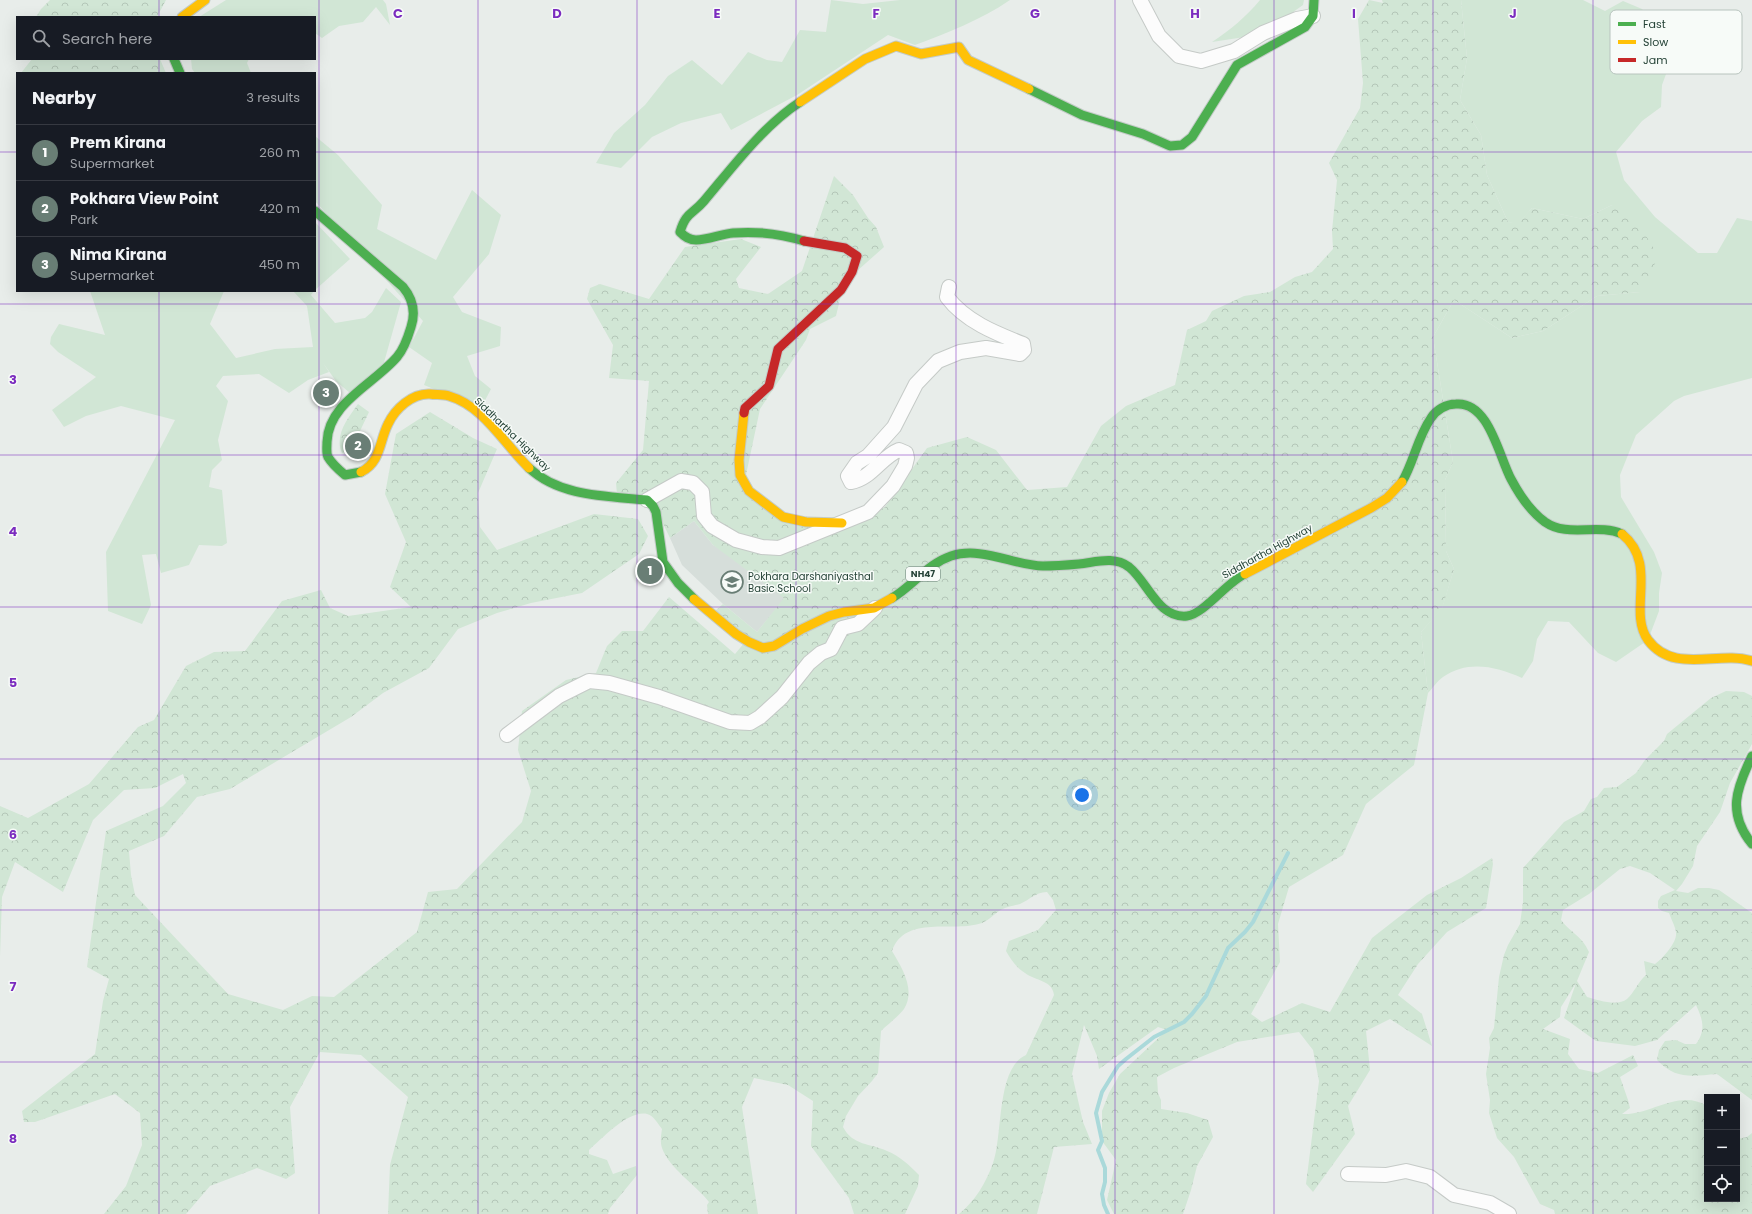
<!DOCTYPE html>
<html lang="en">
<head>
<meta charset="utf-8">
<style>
	:root { --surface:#171b24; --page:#20242c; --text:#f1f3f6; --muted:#9ea1a6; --line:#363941; --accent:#697e75 }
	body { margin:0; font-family:Poppins,sans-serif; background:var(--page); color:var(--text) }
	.controls { position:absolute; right:12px; bottom:12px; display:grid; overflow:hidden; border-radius:0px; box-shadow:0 4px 16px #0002 }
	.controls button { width:36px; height:36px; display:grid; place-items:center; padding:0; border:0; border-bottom:1px solid var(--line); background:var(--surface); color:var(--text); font:20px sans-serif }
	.you { position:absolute; left:1082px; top:795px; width:14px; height:14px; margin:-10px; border:3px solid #fff; border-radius:50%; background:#1a73e8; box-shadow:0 0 0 6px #1a73e833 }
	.badge { display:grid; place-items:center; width:26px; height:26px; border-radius:50%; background:var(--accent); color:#fff; font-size:13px; font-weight:700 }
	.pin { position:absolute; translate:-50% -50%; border:2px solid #fff; box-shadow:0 1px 4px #0006 }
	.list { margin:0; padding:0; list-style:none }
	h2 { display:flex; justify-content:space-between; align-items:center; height:52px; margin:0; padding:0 16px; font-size:17px }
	h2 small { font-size:13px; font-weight:400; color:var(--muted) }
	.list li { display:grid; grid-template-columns:26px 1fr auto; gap:12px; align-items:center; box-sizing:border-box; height:56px; padding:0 16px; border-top:1px solid var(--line) }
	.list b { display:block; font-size:15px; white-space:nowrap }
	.list p { margin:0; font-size:13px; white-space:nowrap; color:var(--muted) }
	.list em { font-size:13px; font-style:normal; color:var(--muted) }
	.icon { flex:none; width:22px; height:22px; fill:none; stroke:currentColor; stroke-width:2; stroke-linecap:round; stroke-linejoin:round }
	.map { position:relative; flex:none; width:1752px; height:1214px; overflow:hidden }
	.search { position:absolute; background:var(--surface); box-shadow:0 4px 16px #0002; left:16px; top:16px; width:300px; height:44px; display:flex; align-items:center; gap:10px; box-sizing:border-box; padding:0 14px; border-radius:0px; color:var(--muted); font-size:15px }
	.panel { position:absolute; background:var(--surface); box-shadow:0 4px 16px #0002; left:16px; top:72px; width:300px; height:220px; border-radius:0px }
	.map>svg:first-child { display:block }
	.built { fill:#d6deda }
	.grass { fill:#d1e6d5 }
	.forest { fill:url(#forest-crowns); fill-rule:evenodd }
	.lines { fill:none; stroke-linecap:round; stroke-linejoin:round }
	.stream { stroke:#aad9da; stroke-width:4 }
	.street-casing { stroke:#c5cac7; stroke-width:16 }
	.fast-casing { stroke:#c3cbc7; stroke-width:11 }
	.slow-casing { stroke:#c3cbc7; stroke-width:11 }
	.jam-casing { stroke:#c3cbc7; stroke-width:11 }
	.street { stroke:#fcfcfc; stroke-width:14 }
	.fast { stroke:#4caf50; stroke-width:9 }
	.slow { stroke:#ffc107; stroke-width:9 }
	.jam { stroke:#c62828; stroke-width:9 }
	.grid { fill:none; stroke:#7b2cbf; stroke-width:1; stroke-opacity:0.55 }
	.labels { text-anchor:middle; stroke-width:3; stroke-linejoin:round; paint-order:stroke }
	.shield { fill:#f7fbf8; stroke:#637a70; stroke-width:1 }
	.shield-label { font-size:9px; font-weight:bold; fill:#244236 }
	.street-label { font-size:10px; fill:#244236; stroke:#f7fbf8 }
	.poi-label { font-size:10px; fill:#244236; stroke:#f7fbf8; text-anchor:start }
	.key { fill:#f7fbf8; stroke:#b8c4be; stroke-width:1 }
	.key-label { font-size:11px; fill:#244236 }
	.grid-label { font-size:13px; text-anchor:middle; font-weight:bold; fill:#7b2cbf; stroke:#f7fbf8; stroke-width:3; stroke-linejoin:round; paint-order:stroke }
</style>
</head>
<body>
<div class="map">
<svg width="1752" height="1214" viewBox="0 0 1752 1214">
	<defs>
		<pattern id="forest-crowns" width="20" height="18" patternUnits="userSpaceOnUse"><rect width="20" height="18" fill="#d1e6d5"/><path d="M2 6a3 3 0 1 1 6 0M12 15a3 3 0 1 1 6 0" fill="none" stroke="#b3c6b7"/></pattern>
	</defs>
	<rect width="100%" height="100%" fill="#e8edea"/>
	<!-- built -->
	<path class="built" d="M 694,521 L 713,545 L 728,553 L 785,598 L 757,632 L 723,604 L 682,565 L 670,538 Z"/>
	<!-- grass -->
	<path class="grass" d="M 226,0 L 383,0 L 386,4 L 390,25 L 376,7 L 363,22 L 339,26 L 322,38 L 315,33 L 315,17 L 199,17 Z
		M 831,0 L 863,4 L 900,0 L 1010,0 C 981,20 947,33 915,45 L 888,35 L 797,95 L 731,130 L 721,113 L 681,123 L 652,137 L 621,168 L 596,163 L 614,133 L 645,105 L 668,76 L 692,60 L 722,85 L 748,52 L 767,60 L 782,62 L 800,30 L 826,32 Z
		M 1260,0 L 1304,0 L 1303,5 L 1286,17 L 1251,36 L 1212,42 C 1230,30 1246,17 1260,0 Z
		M 1461,0 L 1583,0 L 1605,11 L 1623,1 L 1642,9 L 1656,25 L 1667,44 L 1669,66 L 1662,85 L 1661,107 L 1642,121 L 1616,152 L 1624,180 L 1655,217 L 1698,253 L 1717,253 L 1737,218 L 1752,221 L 1752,378 L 1684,396 L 1674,401 L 1636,435 L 1620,475 L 1621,497 L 1654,552 L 1662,573 L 1659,593 L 1659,611 L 1648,640 L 1616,662 L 1598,653 L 1569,622 L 1548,621 L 1537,639 L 1533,661 L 1522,678 C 1496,666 1467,660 1443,677 C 1437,681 1433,688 1428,693 L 1421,632 L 1442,608 L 1454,569 L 1446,551 L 1445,480 L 1453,462 L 1433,337 L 1454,300 L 1512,338 L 1543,331 L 1597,296 L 1640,292 L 1612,205 L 1583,219 L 1532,208 L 1518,224 L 1508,222 L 1487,175 L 1481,135 L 1460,100 L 1467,58 Z
		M 191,59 L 249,59 L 247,63 L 251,73 L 195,73 L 192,69 Z
		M 315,136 L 338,155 L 382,205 L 377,229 L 436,260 L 472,190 L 501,215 L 489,254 L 453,297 L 462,312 L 501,327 L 500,346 L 467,356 L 475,376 L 491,389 L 481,408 L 424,385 L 432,363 L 409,347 L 423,321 L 315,201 Z
		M 315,222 L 350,259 L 315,290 Z
		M 386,288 L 401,302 L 383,366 L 351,394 L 336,381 L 323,363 L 329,372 L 308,380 L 289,393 L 259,374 L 223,376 L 216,386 L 228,401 L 218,440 L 222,460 L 212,470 L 209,487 L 222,490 L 227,543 L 222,546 L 199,545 L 189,565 L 161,573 L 156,554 L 142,555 L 151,605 L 142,624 L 108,611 L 106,552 L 175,420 L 121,406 L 86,416 L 64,427 L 52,410 L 96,377 L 58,352 L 50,344 L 51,337 L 59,324 L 105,335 L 90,291 L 224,291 L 210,324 L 236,358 L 275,349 L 313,347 L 307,306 L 293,291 L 314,291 L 311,295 L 335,323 L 365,318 L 372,312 Z"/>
	<!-- forest -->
	<path class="forest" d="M 50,0 L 166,0 L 157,17 L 36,17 L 41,9 Z
		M 1369,0 L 1383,3 L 1382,0 L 1461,0 L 1467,58 L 1460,100 L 1481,135 L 1487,175 L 1508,222 L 1518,223 L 1532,208 L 1583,219 L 1612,205 L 1637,222 L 1659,256 L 1640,292 L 1597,296 L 1543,331 L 1512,338 L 1454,300 L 1433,337 L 1453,462 L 1445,480 L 1446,551 L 1454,569 L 1442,609 L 1421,632 L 1428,693 L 1414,765 L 1366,804 L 1343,855 L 1289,887 L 1278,924 L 1280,962 L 1251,1014 L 1262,1022 L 1302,1003 L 1330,1012 L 1372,938 L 1427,895 L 1461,878 L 1492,858 L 1493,864 L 1486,908 L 1447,932 L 1418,964 L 1398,995 L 1422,1014 L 1432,1046 L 1390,1019 L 1366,1031 L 1370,1070 L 1348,1106 L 1355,1134 L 1313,1192 L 1306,1184 L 1319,1081 L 1313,1050 L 1299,1032 L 1237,1042 L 1174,1068 L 1157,1077 L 1158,1093 L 1161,1100 L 1161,1109 L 1187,1113 L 1208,1120 L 1213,1137 L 1197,1166 L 1191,1190 L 1183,1214 L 1114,1214 L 1107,1200 L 1116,1160 L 1102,1141 L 1102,1111 L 1109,1093 L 1120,1074 L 1167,1030 L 1158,1027 L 1099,1069 L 1097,1056 L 1084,1025 L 1072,1074 L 1083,1122 L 1092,1144 L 1054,1147 L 1037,1214 L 959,1214 C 975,1201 986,1183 993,1163 C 1003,1136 996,1068 1026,1055 L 1054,995 C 1052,980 1036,981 1025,973 C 1016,967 1011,960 1006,951 L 1009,941 L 1038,930 L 1056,910 L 1053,900 L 1047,892 C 1034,893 1031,899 1020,904 C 1013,906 1005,907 999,911 C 993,915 989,920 982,923 C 954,933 905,914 892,951 C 902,968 916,990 904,1009 C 898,1017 888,1024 881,1031 L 878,1073 L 872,1081 L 858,1096 L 846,1116 L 843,1127 C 853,1146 870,1143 887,1151 C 900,1156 909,1165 919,1175 L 918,1186 L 905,1214 L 854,1214 L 849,1198 L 811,1146 L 813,1101 L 788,1085 L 754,1078 L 742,1107 L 758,1214 L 708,1214 L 707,1205 L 709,1202 C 696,1185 669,1168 662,1148 C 660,1141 661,1136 662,1129 C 658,1124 653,1115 647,1114 C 628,1110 602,1139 589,1150 L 589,1154 L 607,1160 L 613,1174 L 636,1166 L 637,1175 L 610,1208 L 608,1214 L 388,1214 L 390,1165 L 408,1097 L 361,1055 L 320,1052 L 290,1107 L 295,1173 L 286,1179 L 257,1168 L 210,1186 L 186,1214 L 104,1214 L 126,1186 L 142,1145 L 140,1113 L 115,1094 L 35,1122 L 24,1122 L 22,1111 L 95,1054 L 103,1001 L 109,979 L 87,967 L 106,831 L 163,806 L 186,783 L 183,774 L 155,788 L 124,790 L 93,820 L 63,892 L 15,862 L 2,897 L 0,957 L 0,806 L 28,818 L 89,784 L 138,727 L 154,720 L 186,666 L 214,652 L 245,651 L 282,601 L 321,590 L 330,608 L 348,616 L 411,607 L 390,587 L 406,542 L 385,494 L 396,434 L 430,412 L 473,438 L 497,449 L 478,493 L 480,527 L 497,550 L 594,514 L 638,519 L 648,536 L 639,554 L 582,593 L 531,603 L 497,613 L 458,629 L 429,668 L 383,693 L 351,717 L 230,789 L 197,797 L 164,836 L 129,851 L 131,875 L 135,895 L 228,994 L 283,1010 L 312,996 L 334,997 L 417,932 L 428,892 L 457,889 L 522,822 L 531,791 L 518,750 L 522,711 L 566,680 L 596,673 L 607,646 L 622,631 L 643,631 L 669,597 L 735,654 L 745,642 L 715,611 L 723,604 L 757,632 L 784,598 L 713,545 L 694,521 L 670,538 L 656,509 L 617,494 L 616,483 L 643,450 L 649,381 L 609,378 L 613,345 L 587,299 L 590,288 L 600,284 L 649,299 L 685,247 L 741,239 L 761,247 L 736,279 L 739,288 L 768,294 L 802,271 L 834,176 L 853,195 L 868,218 L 876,227 L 884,247 L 857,271 L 841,295 L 836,316 L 810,329 L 806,340 L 760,409 L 743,489 L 782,520 L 849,527 L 885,507 L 927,448 L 967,437 L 996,450 L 1027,490 L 1067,487 L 1101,426 L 1126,406 L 1175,385 L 1187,330 L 1206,321 L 1212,311 L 1244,296 L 1270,292 L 1295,277 L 1312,272 L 1333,249 L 1332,231 L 1337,180 L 1329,163 L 1360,108 L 1363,83 L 1358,19 Z
		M 32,59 L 160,59 L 166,73 L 21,73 Z
		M 358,404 L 369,412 L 351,450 L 342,453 C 334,435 348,418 358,404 Z
		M 1726,691 L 1744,692 L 1752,696 L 1752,744 L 1730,783 L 1720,812 L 1697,846 L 1693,866 L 1682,884 L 1676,891 L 1688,893 L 1698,888 L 1709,888 L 1719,890 L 1752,913 L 1752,1100 L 1717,1074 C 1692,1076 1676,1080 1657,1060 L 1659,1050 L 1665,1041 L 1676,1040 L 1685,1044 L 1696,1044 C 1706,1030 1703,1020 1696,1005 L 1657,1040 L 1635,1046 L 1596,1041 L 1564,1018 L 1576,983 L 1561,1007 L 1560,1017 L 1543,1029 L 1570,1039 L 1568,1054 L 1579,1069 L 1598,1073 L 1633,1055 L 1638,1066 L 1620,1077 L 1628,1100 L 1630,1108 L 1622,1114 C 1649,1116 1680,1088 1707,1106 L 1707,1199 L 1737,1199 L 1737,1139 L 1747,1137 L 1752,1133 L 1752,1214 L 1555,1214 L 1554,1210 L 1540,1204 L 1514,1157 L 1497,1138 L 1489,1113 L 1490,1100 L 1486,1074 L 1490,1048 L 1489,1038 L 1494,1028 L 1499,977 L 1504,955 L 1508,945 L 1520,924 L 1523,902 L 1523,868 L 1564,822 L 1584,811 L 1591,799 L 1597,797 L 1604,788 L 1617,787 L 1636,773 L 1645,760 L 1664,741 L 1667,734 L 1711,698 ZM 1630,866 L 1650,873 L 1675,890 L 1661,896 L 1658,901 L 1658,908 L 1662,911 L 1669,913 C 1676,931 1681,934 1668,951 C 1664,956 1660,960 1655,964 L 1644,961 L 1646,975 C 1638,982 1634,993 1627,999 C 1617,1007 1598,1000 1587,997 L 1577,981 L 1589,952 C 1582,936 1571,933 1561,920 L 1563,910 L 1589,894 L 1620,869 Z"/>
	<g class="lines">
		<!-- stream -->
		<path class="stream" d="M 1108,1214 L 1104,1205 L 1102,1194 L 1105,1182 L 1105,1168 L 1098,1150 L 1102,1141 L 1096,1113 L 1102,1092 L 1118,1066 L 1126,1059 L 1154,1037 L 1184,1022 L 1192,1014 L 1206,996 L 1228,948 L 1245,932 L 1253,922 L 1288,853"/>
		<!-- street casing -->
		<g class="street-casing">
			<path id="street" d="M 1140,0 L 1159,36 L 1179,56 L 1201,61 L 1234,51 L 1263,33 L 1297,19 L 1313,16
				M 647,500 L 681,481 L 693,483 L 702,492 L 704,516 L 712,526 L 736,540 L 762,547 L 779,548 L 868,512 L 893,486 L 905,466 L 907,458 L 906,453 L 899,450 C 881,457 871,479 851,482 L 848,476 L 857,463 L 868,456 L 894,427 L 916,384 L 938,361 L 960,352 L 986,348 L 1020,354 L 1024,350 L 1023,344 C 995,333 965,321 947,297 L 949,287
				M 507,735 L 559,696 L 589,681 L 609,683 L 659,697 L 730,722 L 750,723 L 760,717 L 782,697 L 809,663 L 821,653 L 831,649 L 842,628 L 858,624 L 875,608
				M 1348,1174 L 1386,1175 L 1406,1171 L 1430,1177 L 1454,1195 L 1490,1203 L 1509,1214"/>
		</g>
		<!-- fast casing -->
		<g class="fast-casing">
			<path id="fast" d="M 174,59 L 180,73
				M 1029,89 L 1082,115 L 1143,134 L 1170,146 L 1182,145 L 1192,137 L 1237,65 L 1305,27 L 1313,16 L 1314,0
				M 800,102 C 763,126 732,168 704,201 C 692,215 686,212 680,232 C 685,237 689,240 696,240 C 708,240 721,234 733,233 C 757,231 781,234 804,241
				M 315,211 L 403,287 C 413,299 416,312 411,327 C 408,337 404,349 397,357 C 374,384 328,403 327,442 C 327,447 326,453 328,457 C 332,464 339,470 345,475 L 361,472
				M 529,468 C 560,497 607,496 647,500 L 653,506 L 656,512 L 663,562 L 678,583 L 694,599
				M 1402,482 C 1414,462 1417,438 1431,418 C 1436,410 1446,404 1456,404 C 1489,401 1499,457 1511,479 C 1520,496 1530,511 1545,522 C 1568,538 1597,523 1622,534
				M 892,598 C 913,586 927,564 951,556 C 981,546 1013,565 1043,566 C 1055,566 1068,565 1079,564 C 1097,562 1114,556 1129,567 C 1148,582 1158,619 1187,616 C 1204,614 1227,582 1245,574
				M 1752,756 C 1736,789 1727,813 1752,844"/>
		</g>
		<!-- slow casing -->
		<g class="slow-casing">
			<path id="slow" d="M 182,17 L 205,0
				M 800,102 L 865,59 L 896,46 L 921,54 L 959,47 L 968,60 L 1029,89
				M 744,413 L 739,460 L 740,475 L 749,491 L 783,517 L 806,522 L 842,523
				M 361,472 C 381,462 379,442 388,424 C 395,409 412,393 430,394 C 436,395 443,394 449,396 C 484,406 504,444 529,468
				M 1622,534 C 1659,564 1627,611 1648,640 C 1674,675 1718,650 1752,661
				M 1245,574 L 1371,508 L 1387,498 L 1402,482
				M 694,599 L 736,634 L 749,642 L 763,648 L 774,646 L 802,629 L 829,616 L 844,612 L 874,608 L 892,598"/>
		</g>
		<!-- jam casing -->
		<g class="jam-casing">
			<path id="jam" d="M 744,413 L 745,408 L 769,386 L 778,349 L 841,290 L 852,272 L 857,256 L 845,248 L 804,241"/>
		</g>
		<!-- street -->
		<use href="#street" class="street"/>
		<!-- fast -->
		<use href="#fast" class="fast"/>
		<!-- slow -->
		<use href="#slow" class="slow"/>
		<!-- jam -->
		<use href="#jam" class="jam"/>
	</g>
	<!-- grid -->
	<path class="grid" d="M 159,0 L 159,17M 319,0 L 319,1214M 478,0 L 478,1214M 637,0 L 637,1214M 796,0 L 796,1214M 956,0 L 956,1214M 1115,0 L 1115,1214M 1274,0 L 1274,1214M 1433,0 L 1433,1214M 1593,0 L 1593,1214M 159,59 L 159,73M 0,152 L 17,152M 315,152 L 1752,152M 159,291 L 159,1214M 0,304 L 1752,304M 0,455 L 1752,455M 0,607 L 1752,607M 0,759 L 1752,759M 0,910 L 1752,910M 0,1062 L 1752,1062"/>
	<!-- icons -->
	<defs>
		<g id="school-ring" transform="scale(1.15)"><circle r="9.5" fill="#f7fbf8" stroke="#697e75" stroke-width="1.5"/><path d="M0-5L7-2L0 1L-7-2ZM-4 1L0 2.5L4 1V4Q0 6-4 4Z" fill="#697e75"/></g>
	</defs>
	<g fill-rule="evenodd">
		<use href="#school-ring" x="732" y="582"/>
	</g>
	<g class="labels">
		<!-- shield labels -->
		<rect class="shield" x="906" y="567" width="34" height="14" rx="3"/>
		<g class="shield-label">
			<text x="923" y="577">NH47</text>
		</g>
		<!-- street labels -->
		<g class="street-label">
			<text transform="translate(513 434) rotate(44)" y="4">Siddhartha Highway</text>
			<text transform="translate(1267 551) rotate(-29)" y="4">Siddhartha Highway</text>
		</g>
		<!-- poi labels -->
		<g class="poi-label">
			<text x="748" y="580">Pokhara Darshaniyasthal<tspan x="748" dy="12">Basic School</tspan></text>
		</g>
	</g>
	<!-- legend -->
	<rect x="1610" y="10" width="132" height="64" rx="6" class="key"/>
	<rect x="1618" y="22" width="18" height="4" fill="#4caf50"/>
	<rect x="1618" y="40" width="18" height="4" fill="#ffc107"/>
	<rect x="1618" y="58" width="18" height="4" fill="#c62828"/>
	<g class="key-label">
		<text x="1643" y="28">Fast</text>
		<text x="1643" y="46">Slow</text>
		<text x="1643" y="64">Jam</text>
	</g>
	<g class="grid-label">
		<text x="398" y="18">C</text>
		<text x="557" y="18">D</text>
		<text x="717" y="18">E</text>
		<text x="876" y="18">F</text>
		<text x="1035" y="18">G</text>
		<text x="1195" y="18">H</text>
		<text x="1354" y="18">I</text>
		<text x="1513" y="18">J</text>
		<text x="13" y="384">3</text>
		<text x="13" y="536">4</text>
		<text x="13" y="687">5</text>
		<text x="13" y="839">6</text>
		<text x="13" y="991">7</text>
		<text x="13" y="1143">8</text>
	</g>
</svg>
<div class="controls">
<button>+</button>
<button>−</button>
<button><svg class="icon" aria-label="locate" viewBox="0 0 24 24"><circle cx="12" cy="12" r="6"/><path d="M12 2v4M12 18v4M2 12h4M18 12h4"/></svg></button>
</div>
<div class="you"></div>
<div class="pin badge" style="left:650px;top:571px">1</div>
<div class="pin badge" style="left:358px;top:446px">2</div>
<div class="pin badge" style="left:326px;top:393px">3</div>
<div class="search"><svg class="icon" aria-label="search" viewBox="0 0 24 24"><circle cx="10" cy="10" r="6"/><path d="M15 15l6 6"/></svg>Search here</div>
<section class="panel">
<h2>Nearby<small>3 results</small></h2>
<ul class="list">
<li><span class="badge">1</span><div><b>Prem Kirana</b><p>Supermarket</p></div><em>260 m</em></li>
<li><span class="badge">2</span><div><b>Pokhara View Point</b><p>Park</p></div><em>420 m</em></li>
<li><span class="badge">3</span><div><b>Nima Kirana</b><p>Supermarket</p></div><em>450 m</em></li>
</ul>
</section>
</div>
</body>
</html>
